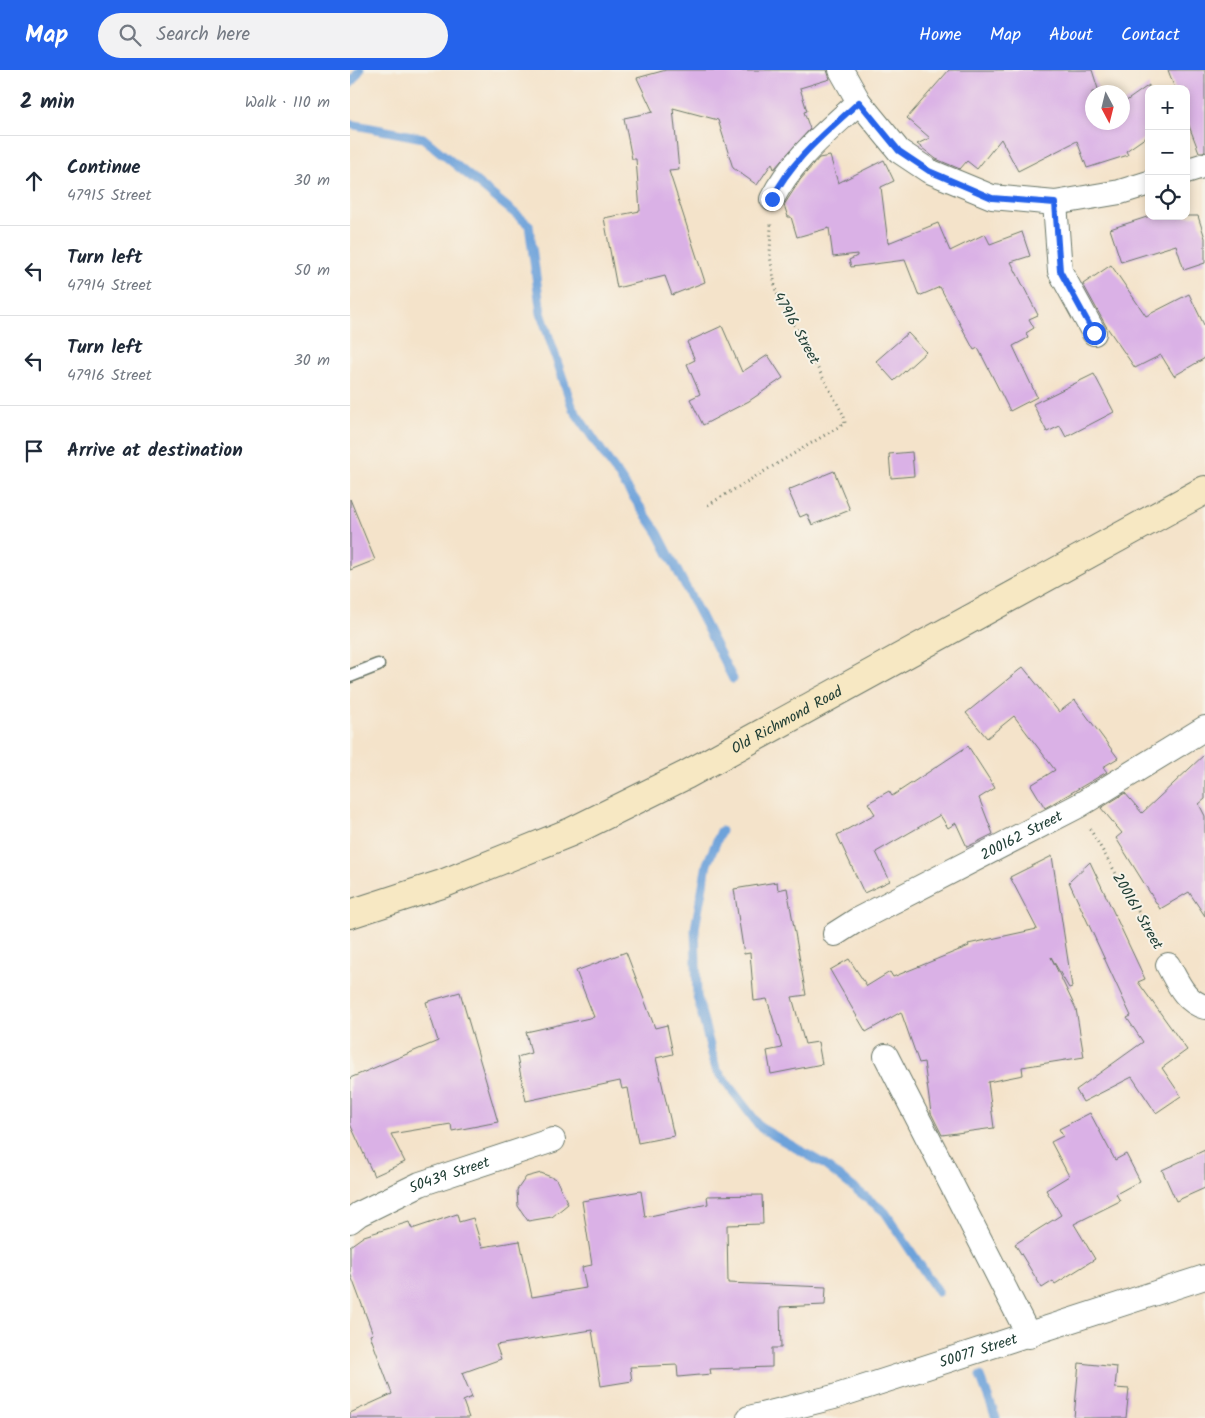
<!DOCTYPE html>
<html lang="en">
<head>
<meta charset="utf-8">
<style>
	:root { --surface:#fff; --page:#f2f2f3; --text:#1f2937; --muted:#747a83; --line:#e0e1e3; --accent:#2563eb }
	body { margin:0; font-family:Kalam,sans-serif; background:var(--page); color:var(--text) }
	.controls { position:absolute; right:15px; top:15px; display:grid; overflow:hidden; border-radius:10px; box-shadow:0 2px 8px #0003 }
	.controls button { width:45px; height:45px; display:grid; place-items:center; padding:0; border:0; border-bottom:1px solid var(--line); background:var(--surface); color:var(--text); font:25px sans-serif }
	.compass { position:absolute; left:735px; top:15px; width:45px; height:45px; border-radius:50%; background:var(--surface); box-shadow:0 2px 8px #0003; rotate:173deg }
	.stop { position:absolute; width:15px; height:15px; margin:-11px; border:4px solid #2563eb; border-radius:50%; background:#fff }
	.stop.end { background:#2563eb; border-color:#fff; box-shadow:0 1px 5px #0008 }
	.list { margin:0; padding:0; list-style:none }
	h2 { display:flex; justify-content:space-between; align-items:center; height:65px; margin:0; padding:0 20px; font-size:21px }
	h2 small { font-size:16px; font-weight:400; color:var(--muted) }
	.list li { display:grid; grid-template-columns:32px 1fr auto; gap:15px; align-items:center; box-sizing:border-box; height:90px; padding:0 20px; border-top:1px solid var(--line) }
	.list b { display:block; font-size:19px; white-space:nowrap }
	.list p { margin:0; font-size:16px; white-space:nowrap; color:var(--muted) }
	.list em { font-size:16px; font-style:normal; color:var(--muted) }
	.icon { flex:none; width:28px; height:28px; fill:none; stroke:currentColor; stroke-width:2; stroke-linecap:round; stroke-linejoin:round }
	.map { position:relative; flex:none; width:855px; height:1348px; overflow:hidden }
	header { display:flex; align-items:center; gap:30px; box-sizing:border-box; height:70px; padding:0 25px; background:var(--accent); color:#fff }
	header strong { font-size:24px }
	nav { display:flex; gap:28px; margin-inline-start:auto; font-size:18px }
	.search { width:350px; height:45px; background:var(--page); display:flex; align-items:center; gap:12px; box-sizing:border-box; padding:0 18px; border-radius:28px; color:var(--muted); font-size:19px }
	main { display:flex }
	aside { flex:1; background:var(--surface) }
	.map>svg:first-child { display:block }
	.lines { fill:none; stroke-linecap:round; stroke-linejoin:round }
	.stream { stroke:#6da2da; stroke-width:9 }
	.building { fill:#dab1e6 }
	.lane-casing { stroke:#6a7768; stroke-width:15 }
	.street-casing { stroke:#6a7768; stroke-width:26 }
	.secondary-casing { stroke:#6a7768; stroke-width:30 }
	.path { stroke:#6a7768; stroke-width:3; stroke-dasharray:1 4; stroke-linecap:butt }
	.lane { stroke:#fff; stroke-width:12 }
	.street { stroke:#fff; stroke-width:24 }
	.secondary { stroke:#f7e8c3; stroke-width:28 }
	.route { stroke:#2563eb; stroke-width:6 }
	.labels { text-anchor:middle; stroke-width:4; stroke-linejoin:round; paint-order:stroke }
	.street-label { font-size:15px; fill:#1f3d34; stroke:#f7f3e8 }
</style>
</head>
<body>
<header>
<strong>Map</strong>
<div class="search"><svg class="icon" aria-label="search" viewBox="0 0 24 24"><circle cx="10" cy="10" r="6"/><path d="M15 15l6 6"/></svg>Search here</div>
<nav><a>Home</a><a>Map</a><a>About</a><a>Contact</a></nav>
</header>
<main>
<aside>
<h2>2 min<small>Walk · 110 m</small></h2>
<ul class="list">
<li><svg class="icon" aria-label="ahead" viewBox="0 0 24 24"><path d="M12 20V5M6 11l6-6 6 6"/></svg><div><b>Continue</b><p>47915 Street</p></div><em>30 m</em></li>
<li><svg class="icon" aria-label="left" viewBox="0 0 24 24"><path d="M17 20v-9H6M10 6l-5 5 5 5"/></svg><div><b>Turn left</b><p>47914 Street</p></div><em>50 m</em></li>
<li><svg class="icon" aria-label="left" viewBox="0 0 24 24"><path d="M17 20v-9H6M10 6l-5 5 5 5"/></svg><div><b>Turn left</b><p>47916 Street</p></div><em>30 m</em></li>
<li><svg class="icon" aria-label="arrive" viewBox="0 0 24 24"><path d="M6 21V4h12l-3 4 3 4H6"/></svg><div><b>Arrive at destination</b></div></li>
</ul>
</aside>
<div class="map">
<svg width="855" height="1348" viewBox="0 0 855 1348">
	<rect width="100%" height="100%" fill="#f7f3e8"/>
	<filter id="ink" filterUnits="userSpaceOnUse"><feTurbulence type="fractalNoise" baseFrequency=".02" numOctaves="2"/><feDisplacementMap in="SourceGraphic" scale="10" xChannelSelector="R" yChannelSelector="G"/><feConvolveMatrix kernelMatrix="1 2 1 2 8 2 1 2 1" color-interpolation-filters="sRGB"/></filter>
	<filter id="wash" filterUnits="userSpaceOnUse"><feTurbulence type="fractalNoise" baseFrequency=".0096" numOctaves="4" result="noise"/><feDisplacementMap in="SourceGraphic" scale="20" xChannelSelector="R" yChannelSelector="G"/><feGaussianBlur stdDeviation="1.12" result="paint"/><feColorMatrix in="noise" values="0 0 0 0 0 0 0 0 0 0 0 0 0 0 0 0 0 1.4 0 .05"/><feComposite in="paint" operator="in"/></filter>
	<g filter="url(#wash)">
		<rect width="100%" height="100%" fill="#f4e3ca"/>
		<g class="lines">
			<!-- stream -->
			<path class="stream" d="M 0,14 L 10,0
				M 0,54 L 73,68 L 179,155 L 191,243 L 223,339 L 308,463 L 383,609
				M 371,761 L 357,794 L 345,858 L 347,926 L 366,999 L 411,1058 L 472,1093 L 535,1142 L 588,1222
				M 630,1306 L 646,1348"/>
		</g>
		<g id="blocks">
			<!-- building -->
			<path class="building" d="M 316,0 L 477,0 L 480,9 L 450,18 L 457,41 L 454,42 L 460,59 L 424,99 L 422,93 L 407,115 L 383,98 L 368,50 L 323,38 L 329,100 L 319,101 L 355,212 L 322,225 L 315,206 L 267,218 L 254,148 L 290,141 L 286,89 L 282,89 L 274,48 L 303,42 L 287,8 Z
				M 599,0 L 742,0 L 749,22 L 742,22 L 742,52 L 772,52 L 772,34 L 799,15 L 799,65 L 776,81 L 778,85 L 737,98 L 727,71 L 668,101 L 651,69 L 627,99 L 617,91 L 610,99 L 586,89 L 567,74 L 580,68 L 557,48 Z
				M 818,0 L 855,0 L 855,82 L 849,82 L 836,48 L 836,19 L 825,19 Z
				M 480,86 L 488,113 L 534,90 L 544,111 L 531,117 L 538,173 L 588,153 L 600,181 L 635,164 L 640,174 L 672,162 L 680,186 L 661,192 L 688,245 L 679,249 L 684,258 L 676,263 L 678,268 L 663,276 L 687,327 L 660,341 L 628,278 L 624,280 L 590,217 L 569,226 L 555,190 L 501,197 L 499,190 L 507,186 L 507,184 L 483,187 L 479,158 L 447,167 L 441,147 L 438,147 L 434,135 L 450,110 L 469,88 Z
				M 800,146 L 848,146 L 855,168 L 855,193 L 834,200 L 826,175 L 771,192 L 760,159 Z
				M 761,195 L 796,246 L 839,224 L 855,257 L 855,288 L 824,306 L 811,285 L 785,298 L 756,256 L 733,214 Z
				M 372,256 L 392,302 L 418,285 L 433,308 L 399,331 L 353,355 L 340,329 L 350,324 L 337,294 L 345,290 L 337,272 Z
				M 558,263 L 576,282 L 544,311 L 526,291 Z
				M 744,304 L 764,342 L 716,367 L 710,356 L 697,362 L 683,334 Z
				M 562,382 L 564,406 L 541,408 L 539,384 Z
				M 484,401 L 500,440 L 462,455 L 457,444 L 450,447 L 438,420 Z
				M 0,429 L 25,490 L 0,500 Z
				M 673,597 L 709,642 L 725,630 L 768,688 L 753,697 L 757,702 L 695,738 L 681,715 L 705,700 L 664,646 L 637,668 L 616,643 Z
				M 618,676 L 645,718 L 629,728 L 643,764 L 617,777 L 606,753 L 598,758 L 590,745 L 526,782 L 540,811 L 514,823 L 487,765 L 525,744 L 518,733 L 539,721 L 542,726 Z
				M 855,684 L 855,729 L 849,734 L 855,746 L 855,846 L 839,822 L 810,839 L 766,768 L 772,763 L 751,738 L 775,723 L 792,743 Z
				M 702,786 L 722,917 L 719,918 L 701,887 L 726,939 L 734,987 L 672,997 L 673,1005 L 638,1012 L 644,1058 L 592,1065 L 581,1043 L 574,992 L 569,993 L 551,942 L 516,962 L 480,900 L 499,889 L 517,916 L 540,902 L 543,907 L 619,876 L 618,874 L 687,859 L 660,807 Z
				M 740,792 L 795,909 L 788,912 L 837,980 L 812,998 L 831,1026 L 806,1043 L 782,1007 L 733,1032 L 726,1020 L 793,972 L 777,948 L 781,946 L 719,812 Z
				M 427,812 L 428,820 L 437,818 L 456,925 L 442,927 L 455,974 L 468,972 L 472,994 L 421,1004 L 417,981 L 432,978 L 417,929 L 404,931 L 400,883 L 394,884 L 384,819 Z
				M 276,882 L 305,958 L 317,955 L 323,984 L 306,988 L 324,1066 L 288,1073 L 278,1018 L 272,1019 L 270,1011 L 176,1031 L 167,987 L 181,983 L 176,962 L 244,947 L 226,901 Z
				M 110,922 L 148,1052 L 102,1061 L 101,1054 L 41,1064 L 55,1092 L 24,1106 L 0,1054 L 0,1008 L 88,971 L 76,932 Z
				M 740,1043 L 765,1090 L 776,1084 L 790,1111 L 766,1124 L 770,1131 L 724,1154 L 745,1189 L 705,1214 L 703,1211 L 692,1218 L 665,1174 L 711,1145 L 696,1120 L 719,1106 L 701,1072 L 713,1066 L 709,1059 Z
				M 855,1080 L 855,1118 L 826,1131 L 812,1100 Z
				M 191,1103 L 206,1109 L 218,1134 L 202,1147 L 178,1151 L 168,1136 L 167,1120 L 176,1107 Z
				M 291,1121 L 295,1147 L 358,1134 L 357,1126 L 412,1125 L 413,1154 L 377,1155 L 378,1213 L 476,1217 L 475,1235 L 430,1237 L 431,1278 L 422,1278 L 422,1297 L 360,1299 L 361,1304 L 328,1307 L 327,1295 L 280,1297 L 282,1311 L 251,1316 L 242,1260 L 146,1275 L 151,1289 L 112,1303 L 122,1327 L 113,1331 L 119,1348 L 0,1348 L 0,1343 L 42,1324 L 20,1265 L 23,1264 L 0,1203 L 0,1176 L 14,1166 L 59,1152 L 62,1159 L 107,1144 L 109,1152 L 123,1148 L 132,1177 L 170,1171 L 182,1227 L 236,1218 L 232,1197 L 242,1195 L 232,1131 Z
				M 729,1293 L 767,1297 L 765,1318 L 779,1319 L 776,1348 L 724,1348 Z"/>
		</g>
	</g>
	<g filter="url(#ink)">
		<use href="#blocks" fill-opacity="0" stroke="#6a7768" stroke-width="1"/>
		<g class="lines">
			<!-- lane casing -->
			<g class="lane-casing">
				<path id="lane" d="M 0,606 L 28,595"/>
			</g>
			<!-- street casing -->
			<g class="street-casing">
				<g id="street">
					<path d="M 491,0 L 509,32 L 549,81 L 579,101 L 642,127 L 705,133 L 770,122 L 799,113"/>
					<path d="M 836,101 L 855,95"/>
					<path d="M 422,129 C 442,89 477,62 509,32"/>
					<path d="M 705,133 L 710,201 L 744,263"/>
					<path id="s1" d="M 485,864 L 507,850 L 728,736 L 855,658"/>
					<path d="M 818,895 C 827,911 835,932 855,937"/>
					<path d="M 536,986 L 679,1266"/>
					<path id="s2" d="M 0,1151 L 9,1144 L 70,1114 L 203,1070"/>
					<path id="s3" d="M 399,1348 L 484,1327 L 855,1207"/>
				</g>
			</g>
			<!-- secondary casing -->
			<g class="secondary-casing">
				<g id="secondary">
					<path id="s4" d="M 0,844 L 92,814 L 221,762 L 336,705 L 855,420"/>
				</g>
			</g>
			<!-- path -->
			<path class="path" d="M 358,435 L 495,353 L 494,346 L 426,222 L 420,186 L 421,154
				M 740,759 L 806,872"/>
			<!-- lane -->
			<use href="#lane" class="lane"/>
			<!-- street -->
			<use href="#street" class="street"/>
			<!-- secondary -->
			<use href="#secondary" class="secondary"/>
		</g>
	</g>
	<g class="lines" filter="url(#ink)">
		<!-- route -->
		<path class="route" d="M 422,129 C 442,89 477,62 509,32 L 549,81 L 579,101 L 642,128 L 705,133 L 710,201 L 744,263"/>
	</g>
	<g class="labels">
		<!-- street labels -->
		<g class="street-label">
			<text transform="translate(447 258) rotate(61)" y="5">47916 Street</text>
			<text dy="5" stroke="none"><textPath href="#s4" startOffset="479">Old Richmond Road</textPath></text>
			<text dy="5" stroke="none"><textPath href="#s1" startOffset="211">200162 Street</textPath></text>
			<text transform="translate(788 841) rotate(60)" y="5">200161 Street</text>
			<text dy="5" stroke="none"><textPath href="#s2" startOffset="110">50439 Street</textPath></text>
			<text dy="5" stroke="none"><textPath href="#s3" startOffset="239">50077 Street</textPath></text>
		</g>
	</g>
</svg>
<div class="controls">
<button>+</button>
<button>−</button>
<button><svg class="icon" aria-label="locate" viewBox="0 0 24 24"><circle cx="12" cy="12" r="6"/><path d="M12 2v4M12 18v4M2 12h4M18 12h4"/></svg></button>
</div>
<svg class="compass" viewBox="-18 -18 36 36"><path d="M0-13l5 13h-10z" fill="#e53935"/><path d="M0 13l5-13h-10z" fill="#747a83"/></svg>
<div class="stop" style="left:744px;top:263px"></div>
<div class="stop end" style="left:422px;top:129px"></div>
</div>
</main>
</body>
</html>
